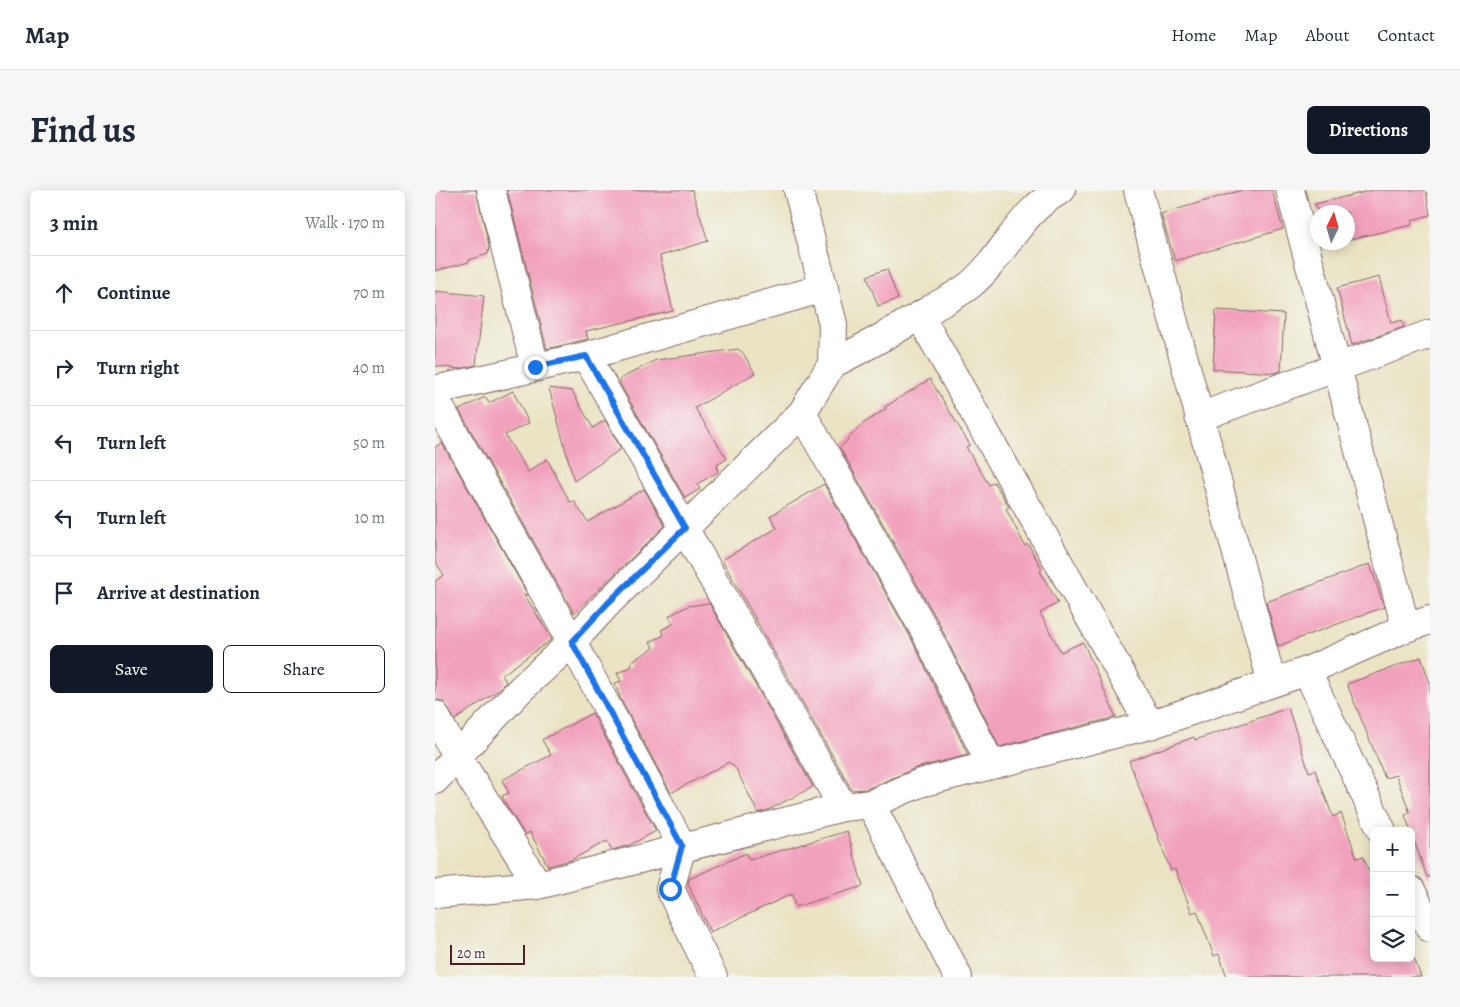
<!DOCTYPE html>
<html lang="en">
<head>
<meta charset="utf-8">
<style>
	:root { --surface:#fff; --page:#f6f6f7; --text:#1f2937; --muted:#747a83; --line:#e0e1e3; --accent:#111827 }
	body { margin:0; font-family:Alegreya,serif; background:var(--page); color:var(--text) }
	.controls { position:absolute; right:15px; bottom:15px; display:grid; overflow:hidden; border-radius:8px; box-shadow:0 2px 12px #0003 }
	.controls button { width:45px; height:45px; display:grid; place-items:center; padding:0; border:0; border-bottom:1px solid var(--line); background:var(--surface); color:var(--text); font:25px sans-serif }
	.compass { position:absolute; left:875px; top:15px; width:45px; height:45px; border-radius:50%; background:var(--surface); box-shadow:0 2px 12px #0003; rotate:5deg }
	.scale { position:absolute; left:15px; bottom:12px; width:75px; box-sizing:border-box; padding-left:5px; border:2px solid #4a1f2b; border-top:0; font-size:14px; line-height:18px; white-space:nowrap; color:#4a1f2b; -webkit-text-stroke:4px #f6f6f2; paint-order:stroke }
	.stop { position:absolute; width:15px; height:15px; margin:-11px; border:4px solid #1a73e8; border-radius:50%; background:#fff }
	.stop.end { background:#1a73e8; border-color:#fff; box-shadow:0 1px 5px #0008 }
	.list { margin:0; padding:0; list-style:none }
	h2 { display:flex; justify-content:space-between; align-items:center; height:65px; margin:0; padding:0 20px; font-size:21px }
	h2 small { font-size:16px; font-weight:400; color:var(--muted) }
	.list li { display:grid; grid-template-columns:32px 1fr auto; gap:15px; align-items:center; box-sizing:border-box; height:75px; padding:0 20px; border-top:1px solid var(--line) }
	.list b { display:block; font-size:19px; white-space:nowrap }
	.list em { font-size:16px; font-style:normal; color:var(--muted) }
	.actions { display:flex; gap:10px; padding:15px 20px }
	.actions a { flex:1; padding:11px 0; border:1px solid var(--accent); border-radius:8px; text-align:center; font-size:18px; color:var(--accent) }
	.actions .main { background:var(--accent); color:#fff }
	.icon { flex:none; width:28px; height:28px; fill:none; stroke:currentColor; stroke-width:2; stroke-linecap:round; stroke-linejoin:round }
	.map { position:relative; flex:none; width:995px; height:787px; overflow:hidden; border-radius:8px }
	header { display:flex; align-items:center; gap:30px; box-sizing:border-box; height:70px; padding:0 25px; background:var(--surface); border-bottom:1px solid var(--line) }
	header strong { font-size:24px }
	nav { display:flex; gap:28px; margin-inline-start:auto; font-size:18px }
	.intro { display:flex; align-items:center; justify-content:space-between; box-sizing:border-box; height:120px; padding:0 30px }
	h1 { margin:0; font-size:35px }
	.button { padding:12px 22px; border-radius:8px; background:var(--accent); color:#fff; font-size:18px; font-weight:700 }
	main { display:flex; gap:30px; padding:0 30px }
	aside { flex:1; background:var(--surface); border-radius:8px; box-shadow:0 2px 12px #0003 }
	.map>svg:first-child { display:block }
	.building { fill:#f2a1bd }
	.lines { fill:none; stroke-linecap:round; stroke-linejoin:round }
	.minor-casing { stroke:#826461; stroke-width:30 }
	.minor { stroke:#fff; stroke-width:28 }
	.route { stroke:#1a73e8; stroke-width:6 }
</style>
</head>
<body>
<header>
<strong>Map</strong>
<nav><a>Home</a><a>Map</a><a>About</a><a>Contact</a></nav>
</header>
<div class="intro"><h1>Find us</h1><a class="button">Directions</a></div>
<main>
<aside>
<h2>3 min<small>Walk · 170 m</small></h2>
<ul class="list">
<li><svg class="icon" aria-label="ahead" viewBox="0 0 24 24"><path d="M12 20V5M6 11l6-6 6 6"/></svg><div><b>Continue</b></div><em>70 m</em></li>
<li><svg class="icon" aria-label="right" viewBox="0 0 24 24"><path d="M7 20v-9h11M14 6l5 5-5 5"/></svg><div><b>Turn right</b></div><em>40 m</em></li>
<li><svg class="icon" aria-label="left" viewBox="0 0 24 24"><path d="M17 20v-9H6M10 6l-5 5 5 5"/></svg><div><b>Turn left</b></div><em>50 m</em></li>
<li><svg class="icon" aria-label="left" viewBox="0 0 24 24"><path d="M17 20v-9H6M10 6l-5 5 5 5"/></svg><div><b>Turn left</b></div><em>10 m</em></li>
<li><svg class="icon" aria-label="arrive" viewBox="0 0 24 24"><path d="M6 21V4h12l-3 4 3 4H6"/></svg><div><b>Arrive at destination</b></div></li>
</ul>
<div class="actions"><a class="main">Save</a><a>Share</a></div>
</aside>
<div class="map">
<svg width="995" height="787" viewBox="0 0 995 787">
	<rect width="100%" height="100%" fill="#f6f6f2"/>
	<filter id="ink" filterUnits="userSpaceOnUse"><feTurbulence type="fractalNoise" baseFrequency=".02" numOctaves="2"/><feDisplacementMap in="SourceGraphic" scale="10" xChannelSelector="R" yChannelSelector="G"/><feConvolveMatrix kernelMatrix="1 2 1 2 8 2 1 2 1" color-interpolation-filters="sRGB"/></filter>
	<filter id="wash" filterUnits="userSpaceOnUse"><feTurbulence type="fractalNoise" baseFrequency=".0096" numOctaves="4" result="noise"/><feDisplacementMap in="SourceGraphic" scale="20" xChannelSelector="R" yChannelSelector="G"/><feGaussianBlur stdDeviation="1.12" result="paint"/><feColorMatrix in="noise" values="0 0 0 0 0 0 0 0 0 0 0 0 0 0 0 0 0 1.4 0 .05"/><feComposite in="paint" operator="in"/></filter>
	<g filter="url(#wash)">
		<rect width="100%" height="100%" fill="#eae4c5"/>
		<g id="blocks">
			<!-- building -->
			<path class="building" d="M 0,0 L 41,0 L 54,56 L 53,64 L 34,70 L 34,72 L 0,81 Z
				M 72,0 L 257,0 L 273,51 L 225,66 L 238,121 L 151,141 L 153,149 L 112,159 Z
				M 807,0 L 837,0 L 848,39 L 740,71 L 726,24 Z
				M 938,0 L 991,0 L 995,25 L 977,30 L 977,35 L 912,50 L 912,22 L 883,22 L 880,14 Z
				M 452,79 L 463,109 L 443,116 L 432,86 Z
				M 944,87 L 956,133 L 967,130 L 969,137 L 917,155 L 902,98 Z
				M 0,101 L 49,106 L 41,175 L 24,179 L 0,176 Z
				M 781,120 L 849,124 L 846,181 L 840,183 L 778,179 Z
				M 303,159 L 308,163 L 320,183 L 260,218 L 292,269 L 282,275 L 283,282 L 262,294 L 265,299 L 250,308 L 185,194 L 185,189 L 221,170 Z
				M 495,189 L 535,255 L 531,257 L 554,295 L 559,292 L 570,310 L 574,317 L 571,319 L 590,356 L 593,354 L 607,379 L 605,381 L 623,413 L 605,423 L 626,462 L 648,452 L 681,527 L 564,557 L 504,433 L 405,258 L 426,235 L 451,219 L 450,217 Z
				M 114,198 L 137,201 L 158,238 L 170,230 L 186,259 L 139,291 Z
				M 78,201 L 94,233 L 70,245 L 93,282 L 112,269 L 135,312 L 139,311 L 153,332 L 209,299 L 230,336 L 139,423 L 24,220 L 50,207 L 54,213 Z
				M 7,253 L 93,405 L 89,404 L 117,449 L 67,485 L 71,492 L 62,501 L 20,530 L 9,512 L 0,509 L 0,391 L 9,385 L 0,371 L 0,257 Z
				M 389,294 L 476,448 L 533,565 L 481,578 L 432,599 L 417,600 L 287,370 L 342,338 L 335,326 Z
				M 935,374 L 949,417 L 843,456 L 831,412 Z
				M 274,413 L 378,597 L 333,620 L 323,623 L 301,579 L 294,572 L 236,603 L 185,508 L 180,493 L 186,491 L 182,483 L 196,477 L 197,471 L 219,458 L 215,452 L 229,445 L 226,440 L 238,434 L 234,426 L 253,416 Z
				M 986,467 L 995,493 L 995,687 L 992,687 L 970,625 L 975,623 L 961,585 L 950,588 L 912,494 Z
				M 853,518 L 874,582 L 880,580 L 898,627 L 906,623 L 922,668 L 928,666 L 939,694 L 939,768 L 976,768 L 976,760 L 986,787 L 792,787 L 784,764 L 779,766 L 762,721 L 757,723 L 740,679 L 736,681 L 694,571 L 759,547 L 760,550 Z
				M 157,523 L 221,641 L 195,655 L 177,660 L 172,651 L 136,670 L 113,676 L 95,642 L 90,645 L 72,616 L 67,606 L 74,603 L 67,590 L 116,565 L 107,550 Z
				M 412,641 L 428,696 L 360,717 L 357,704 L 275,742 L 253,694 L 254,689 L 311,663 L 314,670 Z"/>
		</g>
	</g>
	<g filter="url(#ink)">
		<use href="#blocks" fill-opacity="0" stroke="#826461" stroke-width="1"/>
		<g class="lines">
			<!-- minor casing -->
			<g class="minor-casing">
				<path id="minor" d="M 56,0 L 100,177
					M 703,0 L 837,493
					M 855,0 L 971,438
					M 485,126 L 715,535
					M 151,166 L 408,617
					M 397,174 C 431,157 464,138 496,119 C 509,111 524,104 535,95 C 570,66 584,21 626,0
					M 0,200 L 151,166 L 389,98
					M 0,209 L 137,452 L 247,656 L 235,699 L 278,787
					M 367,223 L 490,441 L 556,575
					M 764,227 L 995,144
					M 872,481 L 947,641
					M 0,525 L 22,566 L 103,695
					M 0,590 L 86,499 L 137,452 L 173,413 L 367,223 L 397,174 L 398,134 L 363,0
					M 436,614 L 523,787
					M 976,700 L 995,738
					M 0,704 L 103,695 L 408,617 L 436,614 L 485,593 L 715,535 L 872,481 L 971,438 L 995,430"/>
			</g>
			<!-- minor -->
			<use href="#minor" class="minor"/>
		</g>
	</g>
	<g class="lines" filter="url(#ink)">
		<!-- route -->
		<path class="route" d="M 100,177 L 151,166 L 250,338 L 173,413 L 137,452 L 247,656 L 235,699"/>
	</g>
</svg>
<div class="controls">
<button>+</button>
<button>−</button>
<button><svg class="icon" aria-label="layers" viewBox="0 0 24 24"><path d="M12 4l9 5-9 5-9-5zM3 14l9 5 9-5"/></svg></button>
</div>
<svg class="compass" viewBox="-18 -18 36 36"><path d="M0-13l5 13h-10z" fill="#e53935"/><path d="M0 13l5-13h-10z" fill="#747a83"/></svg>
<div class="scale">20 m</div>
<div class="stop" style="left:235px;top:699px"></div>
<div class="stop end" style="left:100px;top:177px"></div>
</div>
</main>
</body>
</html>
